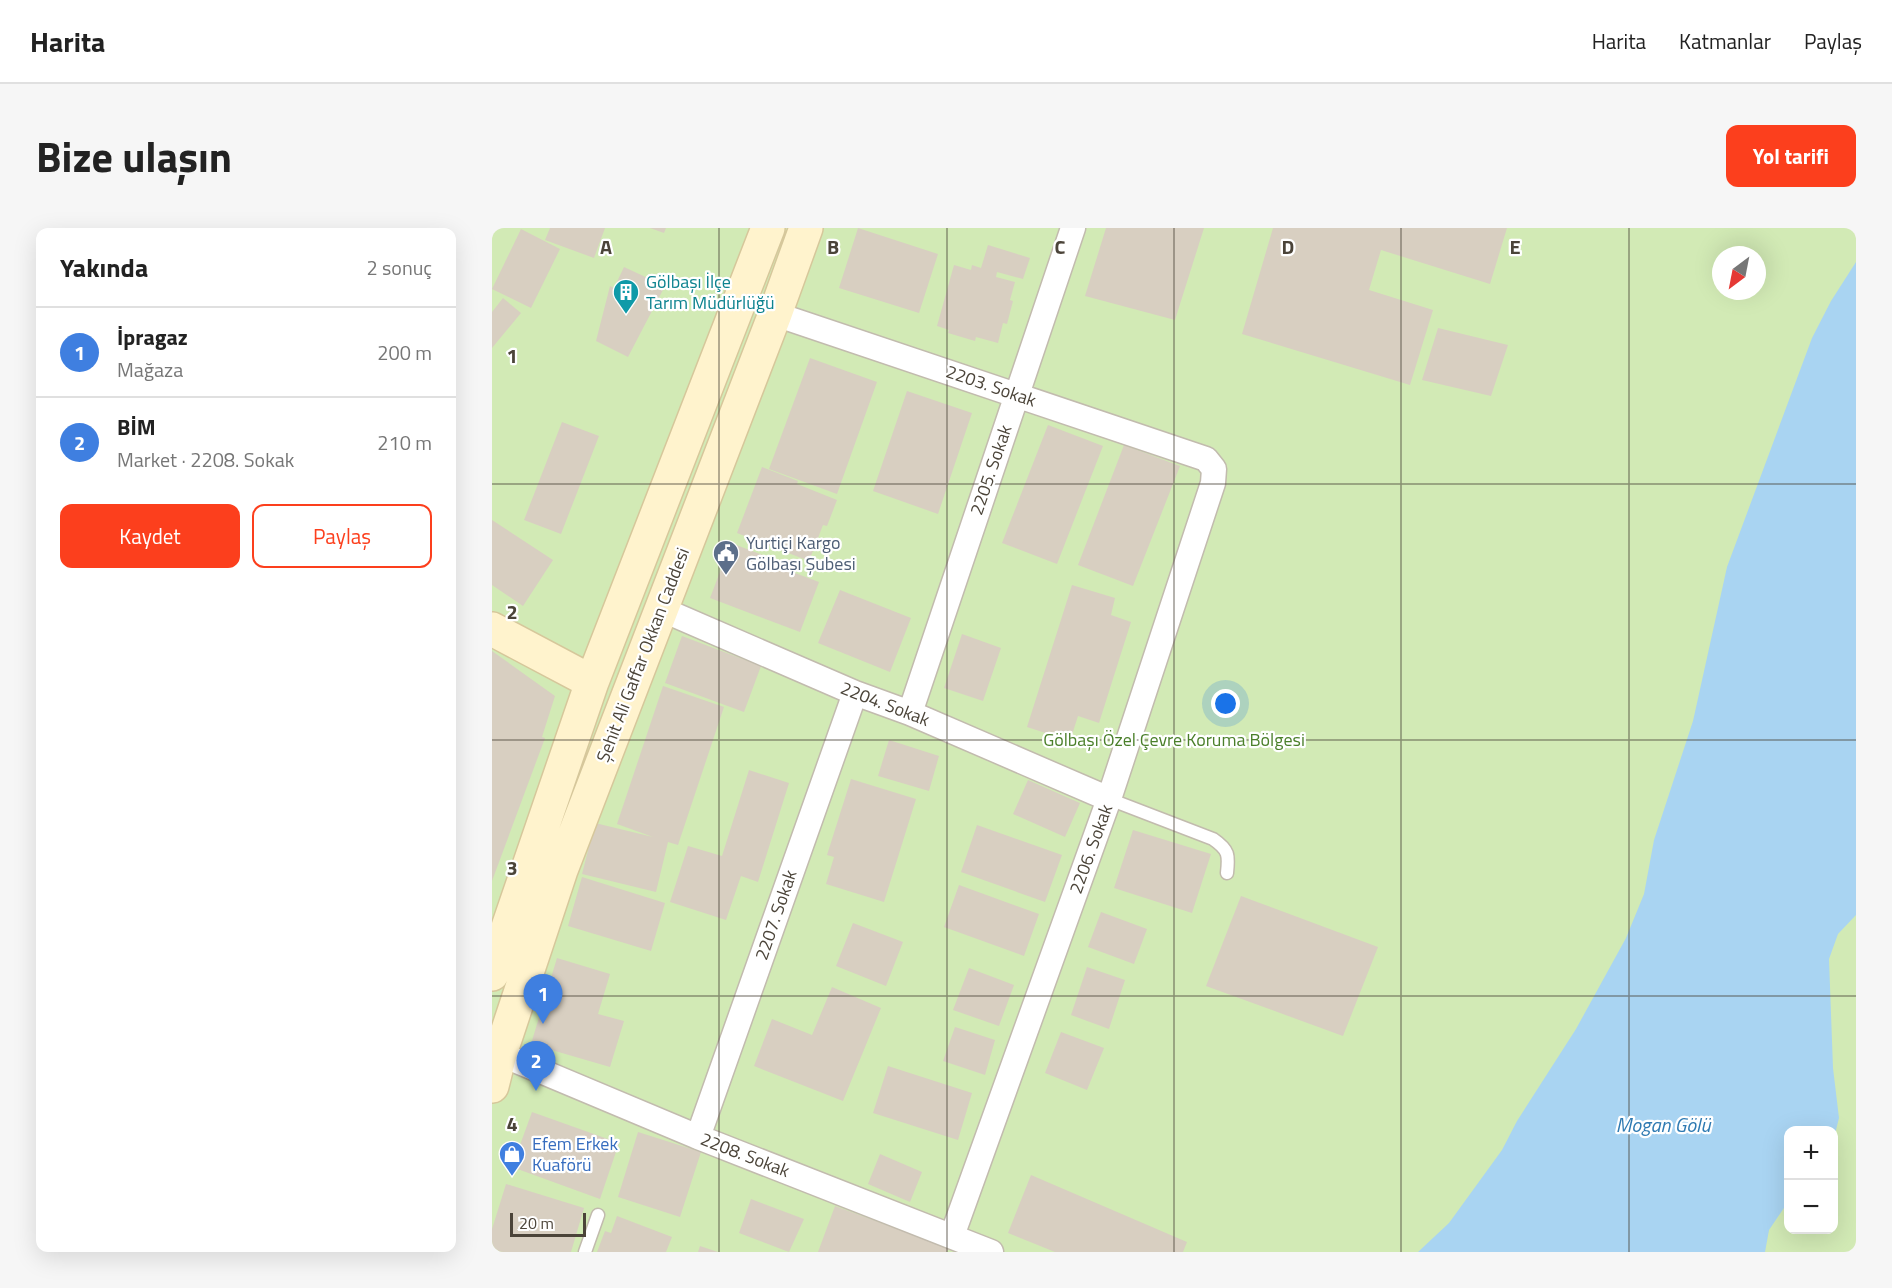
<!DOCTYPE html>
<html lang="tr">
<head>
<meta charset="utf-8">
<style>
	:root { --surface:#fff; --page:#f6f6f6; --text:#222; --muted:#767676; --line:#e0e0e0; --accent:#fc3f1d }
	body { margin:0; font-family:"Titillium Web",sans-serif; background:var(--page); color:var(--text) }
	.controls { position:absolute; right:18px; bottom:18px; display:grid; overflow:hidden; border-radius:12px; box-shadow:0 6px 24px #0002 }
	.controls button { width:54px; height:54px; display:grid; place-items:center; padding:0; border:0; border-bottom:2px solid var(--line); background:var(--surface); color:var(--text); font:30px sans-serif }
	.compass { position:absolute; left:1220px; top:18px; width:54px; height:54px; border-radius:50%; background:var(--surface); box-shadow:0 6px 24px #0002; rotate:212deg }
	.scale { position:absolute; left:18px; bottom:15px; width:76px; box-sizing:border-box; padding-left:6px; border:3px solid #4b4439; border-top:0; font-size:16px; line-height:21px; white-space:nowrap; color:#4b4439; -webkit-text-stroke:4px #fff; paint-order:stroke }
	.you { position:absolute; left:734px; top:476px; width:21px; height:21px; margin:-15px; border:4px solid #fff; border-radius:50%; background:#1a73e8; box-shadow:0 0 0 9px #1a73e833 }
	.badge { display:grid; place-items:center; width:39px; height:39px; border-radius:50%; background:var(--accent); color:#fff; font-size:20px; font-weight:700 }
	.pin { position:absolute; translate:-50% -50px; filter:drop-shadow(0 2px 3px #0008) }
	.pin::after { content:''; position:absolute; top:32px; width:21px; height:18px; background:inherit; clip-path:polygon(0 0,100% 0,50% 100%) }
	.list { margin:0; padding:0; list-style:none }
	h2 { display:flex; justify-content:space-between; align-items:center; height:78px; margin:0; padding:0 24px; font-size:26px }
	h2 small { font-size:20px; font-weight:400; color:var(--muted) }
	.list li { display:grid; grid-template-columns:39px 1fr auto; gap:18px; align-items:center; box-sizing:border-box; height:90px; padding:0 24px; border-top:2px solid var(--line) }
	.list b { display:block; font-size:22px; white-space:nowrap }
	.list p { margin:0; font-size:20px; white-space:nowrap; color:var(--muted) }
	.list em { font-size:20px; font-style:normal; color:var(--muted) }
	.actions { display:flex; gap:12px; padding:18px 24px }
	.actions a { flex:1; padding:14px 0; border:2px solid var(--accent); border-radius:12px; text-align:center; font-size:21px; color:var(--accent) }
	.actions .main { background:var(--accent); color:#fff }
	.map { position:relative; flex:none; width:1364px; height:1024px; overflow:hidden; border-radius:12px }
	header { display:flex; align-items:center; gap:36px; box-sizing:border-box; height:84px; padding:0 30px; background:var(--surface); border-bottom:2px solid var(--line) }
	header strong { font-size:28px }
	nav { display:flex; gap:33px; margin-inline-start:auto; font-size:21px }
	.intro { display:flex; align-items:center; justify-content:space-between; box-sizing:border-box; height:144px; padding:0 36px }
	h1 { margin:0; font-size:42px }
	.button { padding:15px 27px; border-radius:12px; background:var(--accent); color:#fff; font-size:21px; font-weight:700 }
	main { display:flex; gap:36px; padding:0 36px }
	aside { flex:1; background:var(--surface); border-radius:12px; box-shadow:0 6px 24px #0002 }
	.map>svg:first-child { display:block }
	.green { fill:#d2eab5; fill-rule:evenodd }
	.water { fill:#a9d4f2 }
	.building { fill:#d8cfc1 }
	.lines { fill:none; stroke-linecap:round; stroke-linejoin:round }
	.lane-casing { stroke:#c2bbae; stroke-width:15 }
	.street-casing { stroke:#c2bbae; stroke-width:27 }
	.secondary-casing { stroke:#d6c79b; stroke-width:36 }
	.lane { stroke:#fff; stroke-width:12 }
	.street { stroke:#fff; stroke-width:24 }
	.secondary { stroke:#fff3cd; stroke-width:33 }
	.grid { fill:none; stroke:#4b4439; stroke-width:1.5; stroke-opacity:0.55 }
	.labels { text-anchor:middle; stroke-width:4.5; stroke-linejoin:round; paint-order:stroke }
	.culture-label { font-size:18px; fill:#0d838f; stroke:#fff; text-anchor:start }
	.street-label { font-size:18px; fill:#4b4439; stroke:#fff }
	.service-label { font-size:18px; fill:#4e5e75; stroke:#fff; text-anchor:start }
	.park-label { font-size:18px; fill:#4a7f2a; stroke:#fff }
	.shop-label { font-size:18px; fill:#366cbe; stroke:#fff; text-anchor:start }
	.water-label { font-size:20px; font-style:italic; fill:#2e7ab2; stroke:#fff }
	.grid-label { font-size:20px; text-anchor:middle; font-weight:bold; fill:#4b4439; stroke:#fff; stroke-width:4.5; stroke-linejoin:round; paint-order:stroke }
</style>
</head>
<body>
<header>
<strong>Harita</strong>
<nav><a>Harita</a><a>Katmanlar</a><a>Paylaş</a></nav>
</header>
<div class="intro"><h1>Bize ulaşın</h1><a class="button">Yol tarifi</a></div>
<main>
<aside>
<h2>Yakında<small>2 sonuç</small></h2>
<ul class="list">
<li><span class="badge" style="background:#3f7fe0">1</span><div><b>İpragaz</b><p>Mağaza</p></div><em>200 m</em></li>
<li><span class="badge" style="background:#3f7fe0">2</span><div><b>BİM</b><p>Market · 2208. Sokak</p></div><em>210 m</em></li>
</ul>
<div class="actions"><a class="main">Kaydet</a><a>Paylaş</a></div>
</aside>
<div class="map">
<svg width="1364" height="1024" viewBox="0 0 1364 1024">
	<rect width="100%" height="100%" fill="#f6f3ec"/>
	<!-- green -->
	<path class="green" d="M 0,0 L 1364,0 L 1364,1024 L 0,1024 ZM 1229,27 L 1265,27 L 1265,63 L 1229,63 ZM 1296,902 L 1342,902 L 1342,1002 L 1296,1002 Z"/>
	<!-- water -->
	<path class="water" d="M 1364,34 L 1364,687 L 1346,706 L 1337,731 L 1341,840 L 1347,890 L 1342,910 L 1342,902 L 1296,902 L 1296,974 L 1277,1002 L 1273,1024 L 926,1024 L 957,995 L 1010,922 L 1025,893 L 1084,801 L 1134,710 L 1152,666 L 1162,612 L 1201,493 L 1235,339 L 1320,110 L 1339,73 Z"/>
	<!-- building -->
	<path class="building" d="M 58,0 L 113,0 L 102,30 L 53,12 Z
		M 158,0 L 174,0 L 172,5 Z
		M 366,0 L 446,26 L 427,85 L 347,60 Z
		M 614,0 L 712,0 L 683,92 L 593,68 Z
		M 781,0 L 1015,0 L 998,56 L 889,22 L 877,62 L 941,82 L 918,157 L 750,106 Z
		M 29,1 L 68,21 L 39,80 L 0,61 Z
		M 496,17 L 538,30 L 531,51 L 505,44 L 504,49 L 523,54 L 518,72 L 521,73 L 515,96 L 511,95 L 506,115 L 484,109 L 483,113 L 456,105 L 457,102 L 445,98 L 462,37 L 479,42 L 480,37 L 489,40 Z
		M 132,39 L 173,58 L 136,129 L 104,113 L 118,58 L 122,60 Z
		M 11,70 L 29,85 L 0,120 L 0,84 Z
		M 946,100 L 1016,117 L 999,168 L 930,152 Z
		M 318,130 L 385,154 L 345,266 L 277,241 Z
		M 415,163 L 480,185 L 446,286 L 381,263 Z
		M 70,194 L 107,208 L 69,306 L 32,292 Z
		M 556,197 L 611,218 L 565,336 L 510,315 Z
		M 632,217 L 688,238 L 641,358 L 586,337 Z
		M 270,239 L 306,253 L 305,256 L 345,272 L 335,298 L 331,297 L 317,333 L 245,305 Z
		M 0,292 L 61,332 L 31,378 L 0,357 Z
		M 239,315 L 273,328 L 271,333 L 327,354 L 308,404 L 218,370 Z
		M 580,357 L 623,370 L 619,387 L 639,394 L 607,495 L 586,488 L 578,513 L 535,499 Z
		M 348,362 L 419,390 L 398,444 L 326,415 Z
		M 470,406 L 509,420 L 491,473 L 452,460 Z
		M 190,408 L 269,438 L 252,484 L 173,455 Z
		M 0,423 L 63,468 L 50,509 L 53,510 L 0,653 Z
		M 171,458 L 232,479 L 186,617 L 176,614 L 164,664 L 90,646 L 103,595 L 161,609 L 125,596 Z
		M 397,512 L 447,528 L 437,563 L 386,548 Z
		M 257,542 L 297,555 L 266,654 L 249,648 L 234,692 L 178,674 L 196,618 L 230,628 Z
		M 359,551 L 424,571 L 392,674 L 334,656 L 342,629 L 335,627 Z
		M 536,552 L 588,575 L 573,609 L 521,586 Z
		M 485,597 L 570,627 L 553,674 L 469,644 Z
		M 641,602 L 719,626 L 700,685 L 622,660 Z
		M 90,649 L 173,675 L 159,723 L 76,698 Z
		M 467,657 L 547,686 L 532,728 L 452,699 Z
		M 749,668 L 886,719 L 851,808 L 714,758 Z
		M 609,684 L 655,701 L 642,736 L 596,719 Z
		M 361,695 L 411,714 L 394,758 L 344,738 Z
		M 65,730 L 118,746 L 106,786 L 132,793 L 118,839 L 39,816 Z
		M 595,739 L 633,752 L 617,801 L 579,787 Z
		M 477,740 L 522,757 L 507,798 L 461,782 Z
		M 340,759 L 389,780 L 351,873 L 262,838 L 280,791 L 320,807 Z
		M 463,799 L 503,812 L 493,847 L 451,833 Z
		M 569,804 L 612,820 L 595,862 L 553,845 Z
		M 396,838 L 480,865 L 466,912 L 381,885 Z
		M 40,884 L 127,915 L 108,971 L 20,939 Z
		M 146,904 L 209,924 L 188,989 L 126,969 Z
		M 388,926 L 430,944 L 418,974 L 376,956 Z
		M 539,947 L 695,1014 L 691,1024 L 563,1024 L 516,1005 Z
		M 14,956 L 92,980 L 79,1024 L 0,1024 L 0,1001 Z
		M 259,971 L 312,991 L 297,1024 L 247,1005 Z
		M 343,978 L 457,1020 L 455,1024 L 326,1024 Z
		M 125,988 L 180,1009 L 174,1024 L 105,1024 L 113,1003 L 119,1005 Z
		M 208,1018 L 226,1024 L 206,1024 Z"/>
	<g class="lines">
		<!-- lane casing -->
		<g class="lane-casing">
			<path id="lane" d="M 617,571 L 721,611 C 737,622 737,627 735,645
				M 93,1024 L 106,987"/>
		</g>
		<!-- street casing -->
		<g class="street-casing">
			<path id="street" d="M 283,86 L 714,231 L 722,241 L 721,255 L 617,571 L 460,1008
				M 169,381 L 363,465 L 418,485 L 617,571
				M 418,485 L 581,0
				M 8,826 L 206,909 L 499,1024
				M 206,909 L 363,465"/>
		</g>
		<!-- secondary casing -->
		<g class="secondary-casing">
			<path id="secondary" d="M 0,401 L 100,454
				M 0,746 L 100,454 L 276,0
				M 0,858 L 8,826 L 69,642 L 283,86 L 314,0"/>
		</g>
		<!-- lane -->
		<use href="#lane" class="lane"/>
		<!-- street -->
		<use href="#street" class="street"/>
		<!-- secondary -->
		<use href="#secondary" class="secondary"/>
	</g>
	<!-- grid -->
	<path class="grid" d="M 227,0 L 227,1024M 455,0 L 455,1024M 682,0 L 682,1024M 909,0 L 909,1024M 1137,0 L 1137,1024M 0,256 L 1364,256M 0,512 L 1364,512M 0,768 L 1364,768"/>
	<!-- icons -->
	<defs>
		<g id="building-pin" transform="scale(1.35)"><path d="M0 17L-7.5 6A9.5 9.5 0 1 1 7.5 6Z" fill="#0f9aa8" stroke="#fff"/><path d="M-4-6H4V6H1V3H-1V6H-4ZM-2.5-4.3h1.7v1.8h-1.7ZM.8-4.3h1.7v1.8H.8ZM-2.5-1h1.7V.8h-1.7ZM.8-1h1.7V.8H.8Z" fill="#fff"/></g>
		<g id="civic-pin" transform="scale(1.35)"><path d="M0 17L-7.5 6A9.5 9.5 0 1 1 7.5 6Z" fill="#5c6f8a" stroke="#fff"/><path d="M-.6-6.5H3V-4.5H.6V-3L4-1V1h2V6H-6V1h2V-1L-.6-3ZM-1.2 2.5V6h2.4V2.5Z" fill="#fff"/></g>
		<g id="shop-pin" transform="scale(1.35)"><path d="M0 17L-7.5 6A9.5 9.5 0 1 1 7.5 6Z" fill="#3f7fe0" stroke="#fff"/><path d="M-5-2.5h2.3a2.7 3.5 0 0 1 5.4 0H5L5.5 6h-11ZM-1.5-2.5h3a1.5 2.3 0 0 0-3 0Z" fill="#fff"/></g>
	</defs>
	<g fill-rule="evenodd">
		<use href="#building-pin" x="134" y="64"/>
		<use href="#civic-pin" x="234" y="325"/>
		<use href="#shop-pin" x="20" y="926"/>
	</g>
	<g class="labels">
		<!-- culture labels -->
		<g class="culture-label">
			<text x="154" y="60">Gölbaşı İlçe<tspan x="154" dy="21">Tarım Müdürlüğü</tspan></text>
		</g>
		<!-- street labels -->
		<g class="street-label">
			<text transform="translate(499 158) rotate(19)" y="6">2203. Sokak</text>
			<text transform="translate(499 242) rotate(-71)" y="6">2205. Sokak</text>
			<text transform="translate(151 427) rotate(-69)" y="6">Şehit Ali Gaffar Okkan Caddesi</text>
			<text transform="translate(393 476) rotate(21)" y="6">2204. Sokak</text>
			<text transform="translate(599 621) rotate(-70)" y="6">2206. Sokak</text>
			<text transform="translate(284 687) rotate(-71)" y="6">2207. Sokak</text>
			<text transform="translate(253 927) rotate(21)" y="6">2208. Sokak</text>
		</g>
		<!-- service labels -->
		<g class="service-label">
			<text x="254" y="321">Yurtiçi Kargo<tspan x="254" dy="21">Gölbaşı Şubesi</tspan></text>
		</g>
		<!-- park labels -->
		<g class="park-label">
			<text x="682" y="518">Gölbaşı Özel Çevre Koruma Bölgesi</text>
		</g>
		<!-- shop labels -->
		<g class="shop-label">
			<text x="40" y="922">Efem Erkek<tspan x="40" dy="21">Kuaförü</tspan></text>
		</g>
		<!-- water labels -->
		<g class="water-label">
			<text x="1171" y="904">Mogan Gölü</text>
		</g>
	</g>
	<g class="grid-label">
		<text x="114" y="26">A</text>
		<text x="341" y="26">B</text>
		<text x="568" y="26">C</text>
		<text x="796" y="26">D</text>
		<text x="1023" y="26">E</text>
		<text x="20" y="135">1</text>
		<text x="20" y="391">2</text>
		<text x="20" y="647">3</text>
		<text x="20" y="903">4</text>
	</g>
</svg>
<div class="controls">
<button>+</button>
<button>−</button>
</div>
<svg class="compass" viewBox="-18 -18 36 36"><path d="M0-13l5 13h-10z" fill="#e53935"/><path d="M0 13l5-13h-10z" fill="#767676"/></svg>
<div class="scale">20 m</div>
<div class="you"></div>
<div class="pin badge" style="left:51px;top:796px;background:#3f7fe0">1</div>
<div class="pin badge" style="left:44px;top:863px;background:#3f7fe0">2</div>
</div>
</main>
</body>
</html>
